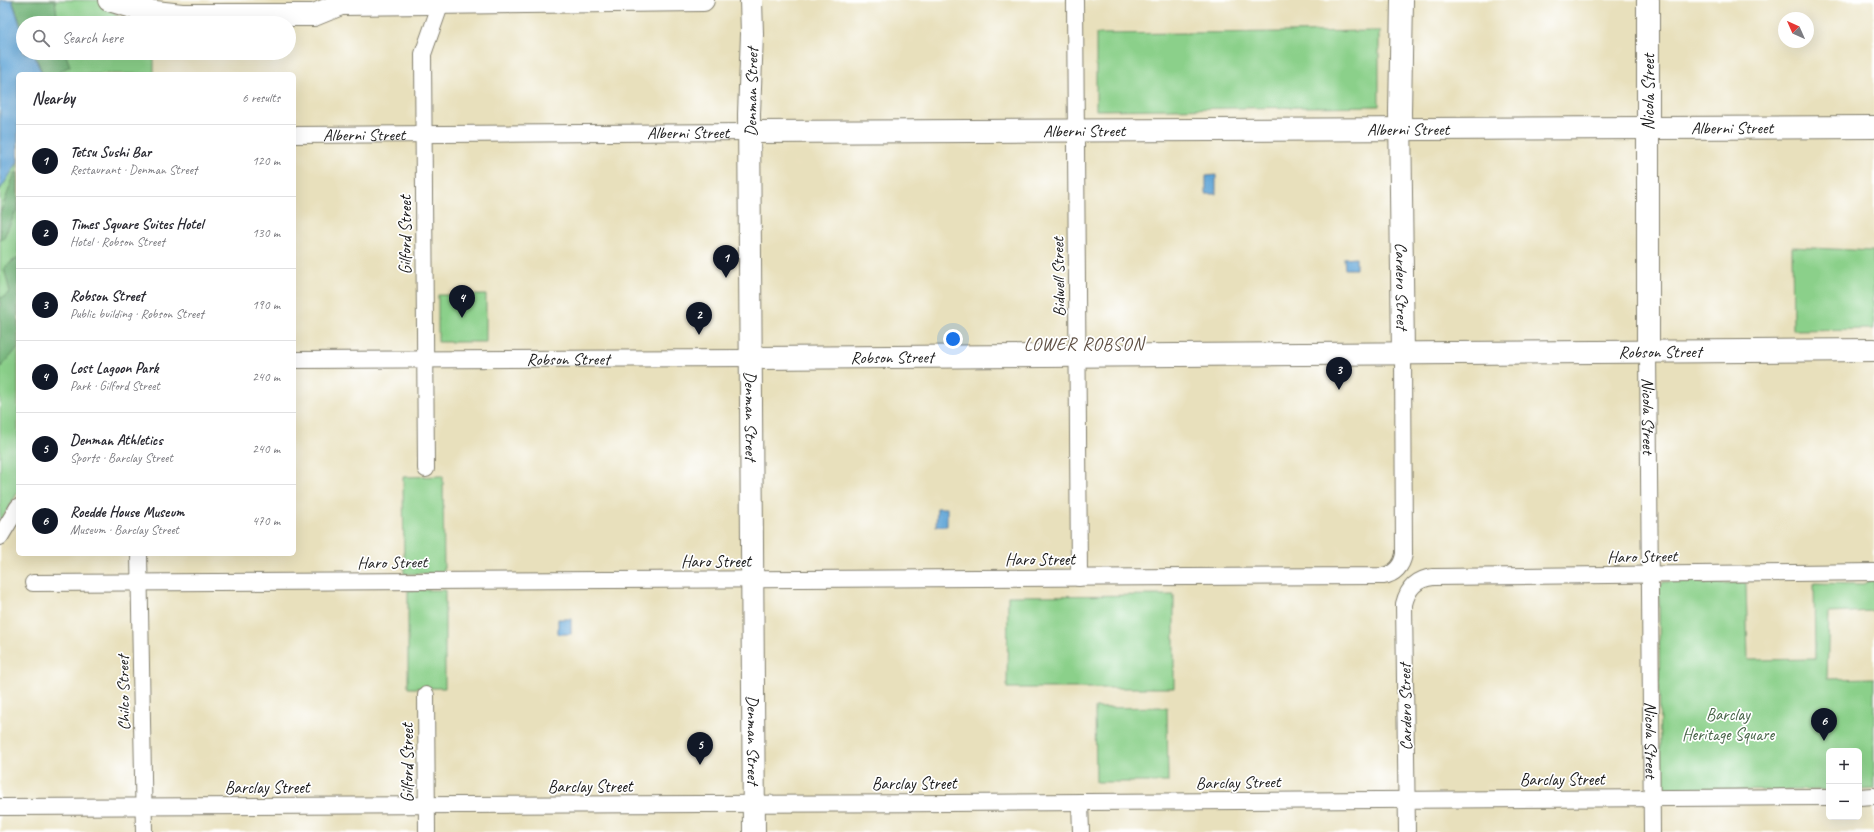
<!DOCTYPE html>
<html lang="en">
<head>
<meta charset="utf-8">
<style>
	:root { --surface:#fff; --page:#f2f2f3; --text:#2b2b33; --muted:#7c7c81; --line:#e1e1e2; --accent:#111827 }
	body { margin:0; font-family:Caveat,sans-serif; background:var(--page); color:var(--text) }
	.controls { position:absolute; right:12px; bottom:12px; display:grid; overflow:hidden; border-radius:6px; box-shadow:0 4px 16px #0002 }
	.controls button { width:36px; height:36px; display:grid; place-items:center; padding:0; border:0; border-bottom:1px solid var(--line); background:var(--surface); color:var(--text); font:20px sans-serif }
	.compass { position:absolute; left:1778px; top:12px; width:36px; height:36px; border-radius:50%; background:var(--surface); box-shadow:0 4px 16px #0002; rotate:315deg }
	.you { position:absolute; left:953px; top:339px; width:14px; height:14px; margin:-10px; border:3px solid #fff; border-radius:50%; background:#1a73e8; box-shadow:0 0 0 6px #1a73e833 }
	.badge { display:grid; place-items:center; width:26px; height:26px; border-radius:50%; background:var(--accent); color:#fff; font-size:13px; font-weight:700 }
	.pin { position:absolute; translate:-50% -33px; filter:drop-shadow(0 1px 2px #0008) }
	.pin::after { content:''; position:absolute; top:21px; width:14px; height:12px; background:inherit; clip-path:polygon(0 0,100% 0,50% 100%) }
	.list { margin:0; padding:0; list-style:none }
	h2 { display:flex; justify-content:space-between; align-items:center; height:52px; margin:0; padding:0 16px; font-size:17px }
	h2 small { font-size:13px; font-weight:400; color:var(--muted) }
	.list li { display:grid; grid-template-columns:26px 1fr auto; gap:12px; align-items:center; box-sizing:border-box; height:72px; padding:0 16px; border-top:1px solid var(--line) }
	.list b { display:block; font-size:15px; white-space:nowrap }
	.list p { margin:0; font-size:13px; white-space:nowrap; color:var(--muted) }
	.list em { font-size:13px; font-style:normal; color:var(--muted) }
	.icon { flex:none; width:22px; height:22px; fill:none; stroke:currentColor; stroke-width:2; stroke-linecap:round; stroke-linejoin:round }
	.map { position:relative; flex:none; width:1874px; height:832px; overflow:hidden }
	.search { position:absolute; background:var(--surface); box-shadow:0 4px 16px #0002; left:16px; top:16px; width:280px; height:44px; display:flex; align-items:center; gap:10px; box-sizing:border-box; padding:0 14px; border-radius:22px; color:var(--muted); font-size:15px }
	.panel { position:absolute; background:var(--surface); box-shadow:0 4px 16px #0002; left:16px; top:72px; width:280px; height:484px; border-radius:6px }
	.map>svg:first-child { display:block }
	.green { fill:#8bd08a; stroke:#547653 }
	.forest { fill:#70b276; stroke:#466749 }
	.water { fill:#62a6d7; stroke:#3f617a }
	.lines { fill:none; stroke-linecap:round; stroke-linejoin:round }
	.street-casing { stroke:#827e6c; stroke-width:18 }
	.secondary-casing { stroke:#827e6c; stroke-width:24 }
	.highway-casing { stroke:#827e6c; stroke-width:24 }
	.street { stroke:#fff; stroke-width:16 }
	.secondary { stroke:#fff; stroke-width:22 }
	.highway { stroke:#fff; stroke-width:22 }
	.labels { text-anchor:middle; stroke-width:3.5; stroke-linejoin:round; paint-order:stroke }
	.street-label { font-size:17px; fill:#1c1c1c; stroke:#fff }
	.park-label { font-size:17px; fill:#486448; stroke:#fff }
	.neighbourhood-label { font-size:18px; letter-spacing:1px; fill:#5e4f43; stroke:#fff }
</style>
</head>
<body>
<div class="map">
<svg width="1874" height="832" viewBox="0 0 1874 832">
	<rect width="100%" height="100%" fill="#fff"/>
	<filter id="ink" filterUnits="userSpaceOnUse"><feTurbulence type="fractalNoise" baseFrequency=".025" numOctaves="2"/><feDisplacementMap in="SourceGraphic" scale="8" xChannelSelector="R" yChannelSelector="G"/><feConvolveMatrix kernelMatrix="1 2 1 2 8 2 1 2 1" color-interpolation-filters="sRGB"/></filter>
	<filter id="wash" filterUnits="userSpaceOnUse"><feTurbulence type="fractalNoise" baseFrequency=".012" numOctaves="4" result="noise"/><feDisplacementMap in="SourceGraphic" scale="16" xChannelSelector="R" yChannelSelector="G"/><feGaussianBlur stdDeviation="0.9" result="paint"/><feColorMatrix in="noise" values="0 0 0 0 0 0 0 0 0 0 0 0 0 0 0 0 0 1.4 0 .05"/><feComposite in="paint" operator="in"/></filter>
	<g filter="url(#wash)">
		<rect width="100%" height="100%" fill="#e8e0bc"/>
		<!-- green -->
		<path class="green" d="M 0,0 L 115,0 L 115,15 L 144,23 L 23,23 L 23,53 L 154,53 L 154,74 L 18,74 L 18,492 L 0,522 Z
			M 1379,31 L 1379,106 L 1096,110 L 1096,34 Z
			M 1792,247 L 1873,251 L 1874,329 L 1793,330 Z
			M 438,295 L 486,295 L 486,342 L 438,342 Z
			M 443,476 L 444,573 L 404,574 L 403,477 Z
			M 1874,579 L 1874,611 L 1829,613 L 1827,679 L 1874,678 L 1874,789 L 1859,790 L 1859,751 L 1829,751 L 1829,790 L 1669,791 L 1663,787 L 1660,780 L 1659,590 L 1663,582 L 1697,580 L 1703,583 L 1746,583 L 1748,660 L 1815,659 L 1814,583 L 1863,584 Z
			M 408,590 L 445,590 L 445,688 L 408,688 Z
			M 1174,595 L 1174,688 L 1007,688 L 1008,596 Z
			M 1167,707 L 1168,782 L 1096,782 L 1095,708 Z"/>
		<!-- forest -->
		<path class="forest" d="M 12,0 L 55,0 L 58,23 L 23,23 L 23,28 Z
			M 34,53 L 65,53 L 70,66 L 59,72 L 59,74 L 43,74 Z
			M 15,173 L 18,173 L 18,207 L 3,239 L 0,239 L 0,214 Z
			M 18,257 L 18,348 L 0,368 L 0,296 L 2,298 L 10,292 L 4,268 Z"/>
		<!-- water -->
		<path class="water" d="M 0,0 L 12,0 L 23,34 L 23,53 L 33,53 L 42,74 L 18,74 L 18,162 L 0,190 Z
			M 1216,175 L 1216,194 L 1206,194 L 1206,176 Z
			M 1356,257 L 1356,269 L 1345,269 L 1344,258 Z
			M 937,508 L 947,508 L 947,526 L 936,526 Z
			M 558,619 L 571,619 L 571,634 L 558,634 Z"/>
	</g>
	<g filter="url(#ink)">
		<g class="lines">
			<!-- street casing -->
			<g class="street-casing">
				<g id="street">
					<path d="M 1075,0 L 1079,578"/>
					<path id="s1" d="M 294,135 L 750,132"/>
					<path id="s2" d="M 1648,352 L 1652,832"/>
					<path id="s3" d="M 294,360 L 751,358"/>
					<path d="M 426,469 L 423,54 L 441,3"/>
					<path d="M 0,537 L 18,507"/>
					<path d="M 139,554 L 144,832"/>
					<path d="M 33,583 L 1383,576 C 1395,574 1402,566 1404,554 L 1403,354"/>
					<path d="M 426,695 L 427,832"/>
					<path d="M 1859,797 L 1874,796"/>
					<path d="M 1080,802 L 1081,832"/>
					<path d="M 0,807 C 610,803 1219,804 1829,797"/>
					<path d="M 1407,832 L 1404,604 C 1408,588 1416,579 1433,577 L 1874,572"/>
				</g>
			</g>
			<!-- secondary casing -->
			<g class="secondary-casing">
				<g id="secondary">
					<path id="s4" d="M 751,0 L 752,34 L 749,114 L 754,832"/>
					<path id="s5" d="M 1402,0 L 1400,112 L 1403,354"/>
					<path id="s6" d="M 750,132 L 1874,127"/>
					<path d="M 1648,352 L 1648,0"/>
					<path id="s7" d="M 751,358 L 1874,350"/>
				</g>
			</g>
			<!-- highway casing -->
			<g class="highway-casing">
				<path id="highway" d="M 109,0 L 146,11 L 182,15 L 314,15 L 341,4 L 703,0"/>
			</g>
			<!-- street -->
			<use href="#street" class="street"/>
			<!-- secondary -->
			<use href="#secondary" class="secondary"/>
			<!-- highway -->
			<use href="#highway" class="highway"/>
		</g>
	</g>
	<g class="labels">
		<!-- street labels -->
		<g class="street-label">
			<text transform="translate(751 92) rotate(-89)" y="6">Denman Street</text>
			<text transform="translate(1648 92) rotate(-90)" y="6">Nicola Street</text>
			<text dy="6" stroke="none"><textPath href="#s6" startOffset="982">Alberni Street</textPath></text>
			<text dy="6" stroke="none"><textPath href="#s6" startOffset="658">Alberni Street</textPath></text>
			<text dy="6" stroke="none"><textPath href="#s6" startOffset="334">Alberni Street</textPath></text>
			<text dy="6" stroke="none"><textPath href="#s1" startOffset="394">Alberni Street</textPath></text>
			<text dy="6" stroke="none"><textPath href="#s1" startOffset="70">Alberni Street</textPath></text>
			<text transform="translate(405 235) rotate(-90)" y="6">Gilford Street</text>
			<text transform="translate(1058 277) rotate(-91)" y="6">Bidwell Street</text>
			<text dy="6" stroke="none"><textPath href="#s5" startOffset="286">Cardero Street</textPath></text>
			<text dy="6" stroke="none"><textPath href="#s7" startOffset="909">Robson Street</textPath></text>
			<text dy="6" stroke="none"><textPath href="#s7" startOffset="141">Robson Street</textPath></text>
			<text dy="6" stroke="none"><textPath href="#s3" startOffset="274">Robson Street</textPath></text>
			<text dy="6" stroke="none"><textPath href="#s4" startOffset="416">Denman Street</textPath></text>
			<text dy="6" stroke="none"><textPath href="#s2" startOffset="64">Nicola Street</textPath></text>
			<text transform="translate(1642 556) rotate(-1)" y="6">Haro Street</text>
			<text x="1040" y="565">Haro Street</text>
			<text x="716" y="567">Haro Street</text>
			<text transform="translate(392 562) rotate(-1)" y="6">Haro Street</text>
			<text transform="translate(123 693) rotate(-91)" y="6">Chilco Street</text>
			<text transform="translate(1405 707) rotate(-91)" y="6">Cardero Street</text>
			<text dy="6" stroke="none"><textPath href="#s4" startOffset="740">Denman Street</textPath></text>
			<text dy="6" stroke="none"><textPath href="#s2" startOffset="388">Nicola Street</textPath></text>
			<text transform="translate(407 763) rotate(-90)" y="6">Gilford Street</text>
			<text x="1562" y="785">Barclay Street</text>
			<text transform="translate(1238 782) rotate(-1)" y="6">Barclay Street</text>
			<text x="914" y="789">Barclay Street</text>
			<text x="590" y="792">Barclay Street</text>
			<text x="267" y="793">Barclay Street</text>
		</g>
		<!-- park labels -->
		<g class="park-label">
			<text x="1728" y="720">Barclay<tspan x="1728" dy="20">Heritage Square</tspan></text>
		</g>
		<!-- neighbourhood labels -->
		<g class="neighbourhood-label">
			<text x="1084" y="350">LOWER ROBSON</text>
		</g>
	</g>
</svg>
<div class="controls">
<button>+</button>
<button>−</button>
</div>
<svg class="compass" viewBox="-18 -18 36 36"><path d="M0-13l5 13h-10z" fill="#e53935"/><path d="M0 13l5-13h-10z" fill="#7c7c81"/></svg>
<div class="you"></div>
<div class="pin badge" style="left:726px;top:278px">1</div>
<div class="pin badge" style="left:699px;top:335px">2</div>
<div class="pin badge" style="left:1339px;top:390px">3</div>
<div class="pin badge" style="left:462px;top:318px">4</div>
<div class="pin badge" style="left:700px;top:765px">5</div>
<div class="pin badge" style="left:1824px;top:741px">6</div>
<div class="search"><svg class="icon" aria-label="search" viewBox="0 0 24 24"><circle cx="10" cy="10" r="6"/><path d="M15 15l6 6"/></svg>Search here</div>
<section class="panel">
<h2>Nearby<small>6 results</small></h2>
<ul class="list">
<li><span class="badge">1</span><div><b>Tetsu Sushi Bar</b><p>Restaurant · Denman Street</p></div><em>120 m</em></li>
<li><span class="badge">2</span><div><b>Times Square Suites Hotel</b><p>Hotel · Robson Street</p></div><em>130 m</em></li>
<li><span class="badge">3</span><div><b>Robson Street</b><p>Public building · Robson Street</p></div><em>190 m</em></li>
<li><span class="badge">4</span><div><b>Lost Lagoon Park</b><p>Park · Gilford Street</p></div><em>240 m</em></li>
<li><span class="badge">5</span><div><b>Denman Athletics</b><p>Sports · Barclay Street</p></div><em>240 m</em></li>
<li><span class="badge">6</span><div><b>Roedde House Museum</b><p>Museum · Barclay Street</p></div><em>470 m</em></li>
</ul>
</section>
</div>
</body>
</html>
